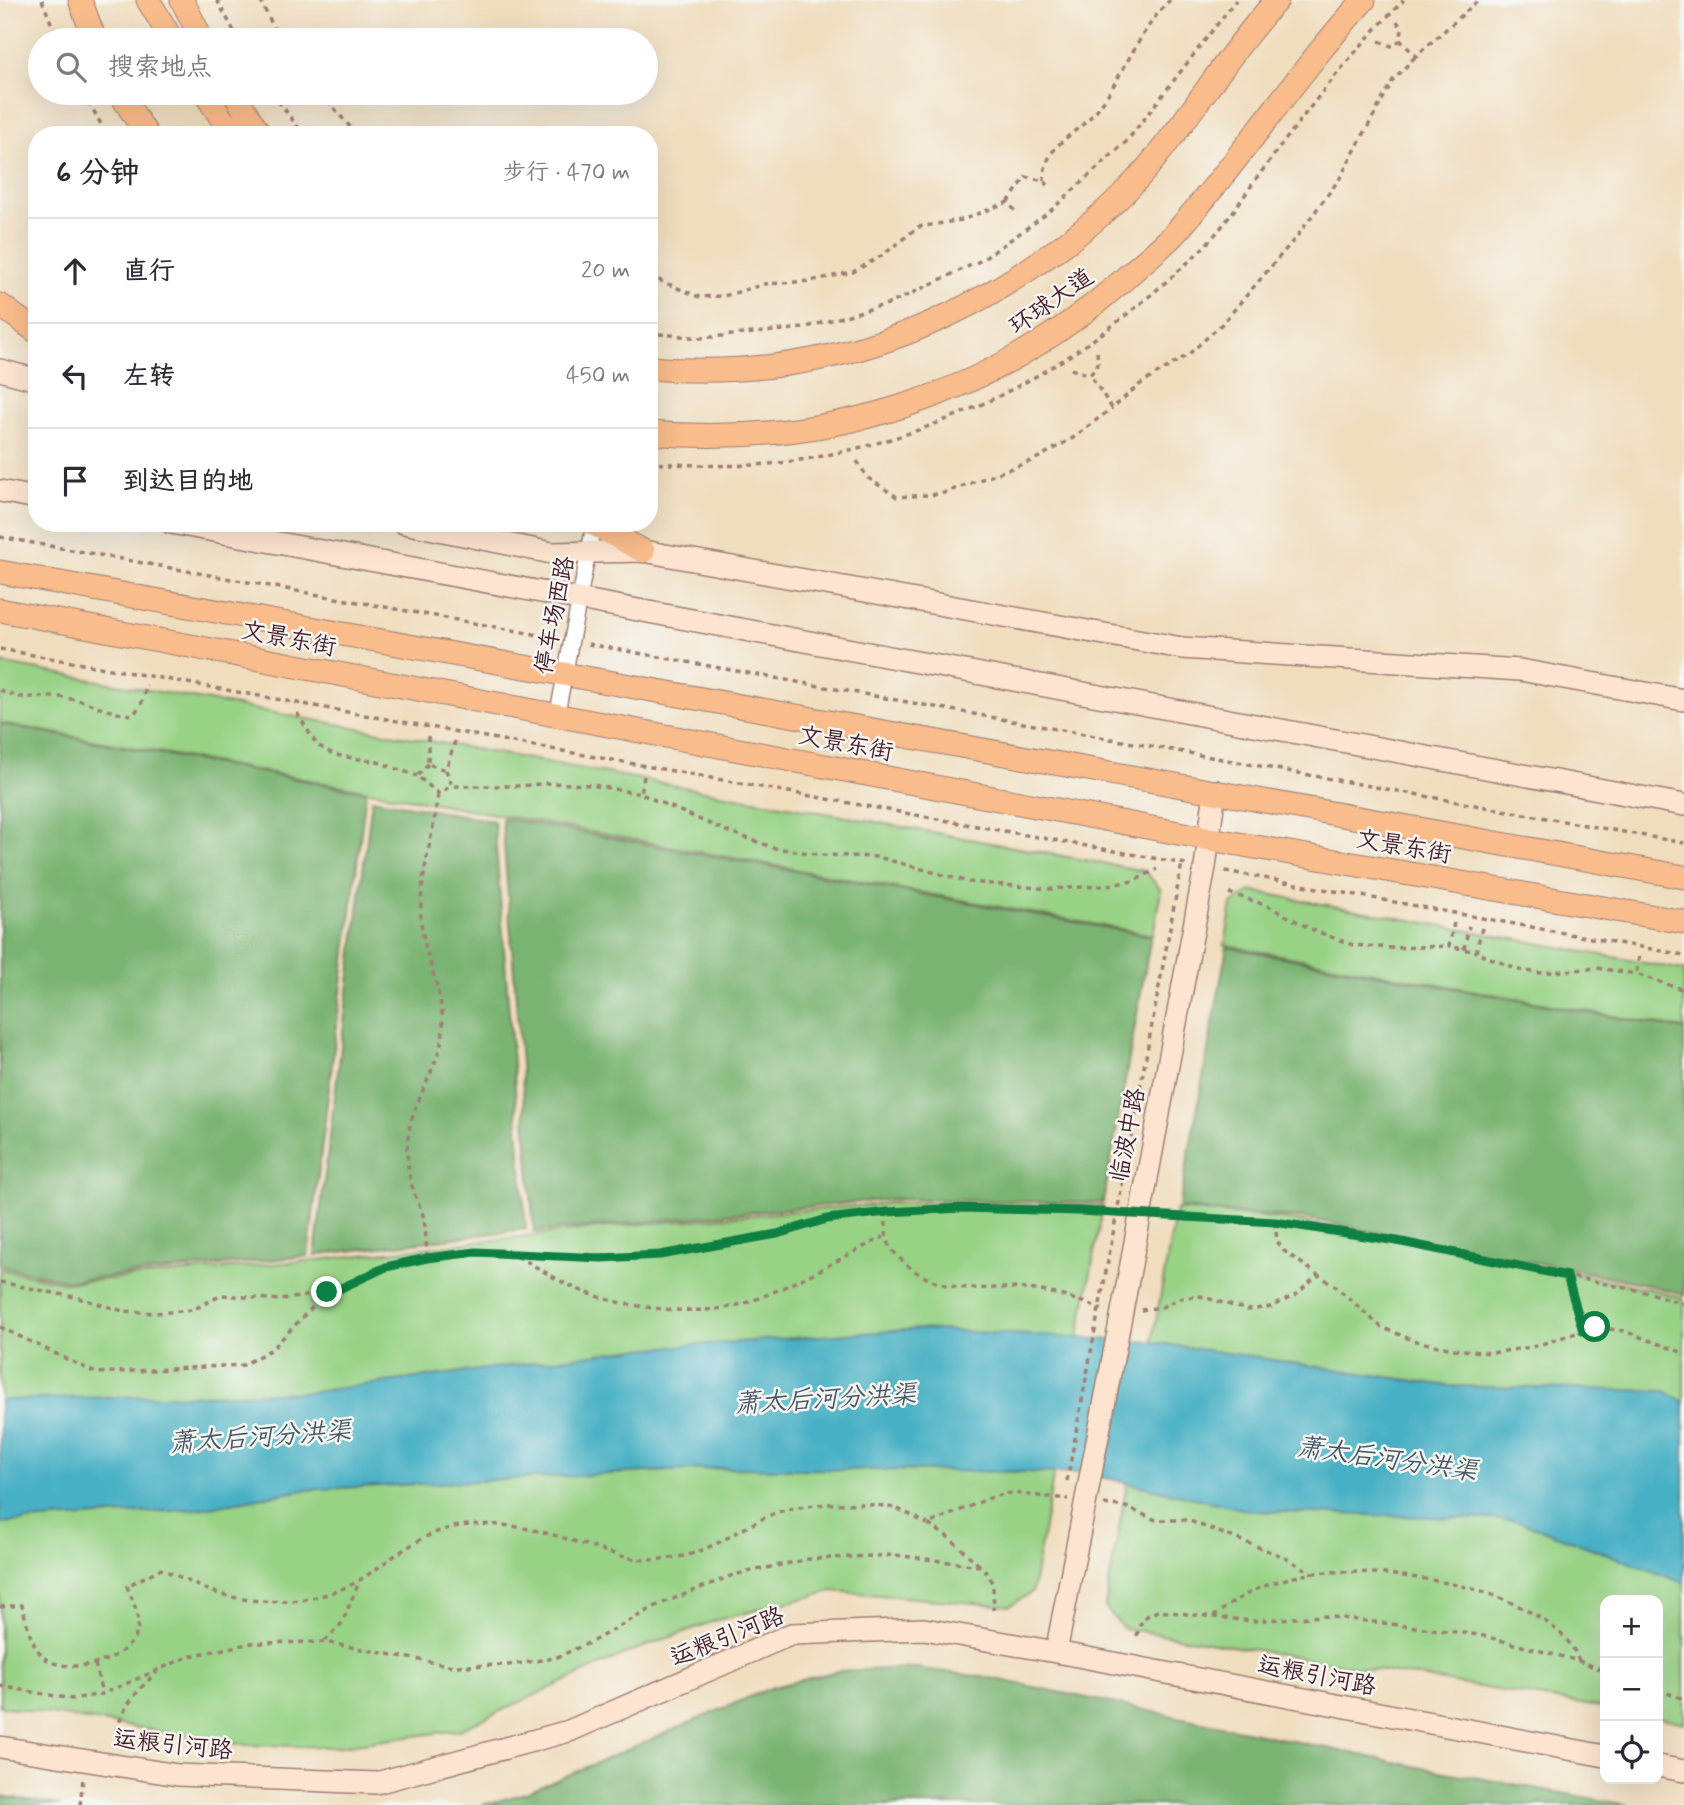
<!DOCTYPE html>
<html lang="zh">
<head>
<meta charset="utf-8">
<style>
	:root { --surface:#fff; --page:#f7f7f7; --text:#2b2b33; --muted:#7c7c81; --line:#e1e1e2 }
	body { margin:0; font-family:Mynerve,"LXGW WenKai TC",sans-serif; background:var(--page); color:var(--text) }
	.controls { position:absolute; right:21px; bottom:21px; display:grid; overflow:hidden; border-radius:14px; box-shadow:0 7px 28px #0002 }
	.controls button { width:63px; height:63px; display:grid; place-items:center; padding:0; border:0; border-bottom:2px solid var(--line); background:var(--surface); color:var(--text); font:35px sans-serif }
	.stop { position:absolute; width:21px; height:21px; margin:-16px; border:5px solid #0b8043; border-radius:50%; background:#fff }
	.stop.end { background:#0b8043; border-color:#fff; box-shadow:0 2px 7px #0008 }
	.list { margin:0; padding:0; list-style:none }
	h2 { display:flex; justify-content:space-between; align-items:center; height:91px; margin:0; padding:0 28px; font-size:30px }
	h2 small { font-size:23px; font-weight:400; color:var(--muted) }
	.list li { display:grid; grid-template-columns:46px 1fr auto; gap:21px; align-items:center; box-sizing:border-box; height:105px; padding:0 28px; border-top:2px solid var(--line) }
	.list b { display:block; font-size:26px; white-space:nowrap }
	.list em { font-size:23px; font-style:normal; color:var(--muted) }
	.icon { flex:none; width:38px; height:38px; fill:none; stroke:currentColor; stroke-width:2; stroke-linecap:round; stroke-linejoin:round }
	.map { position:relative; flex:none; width:1684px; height:1805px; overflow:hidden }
	.search { position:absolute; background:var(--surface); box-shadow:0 7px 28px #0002; left:28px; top:28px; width:630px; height:77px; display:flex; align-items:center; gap:18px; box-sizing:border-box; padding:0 24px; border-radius:38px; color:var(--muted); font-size:26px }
	.panel { position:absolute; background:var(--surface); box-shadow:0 7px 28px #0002; left:28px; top:126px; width:630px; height:406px; border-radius:28px }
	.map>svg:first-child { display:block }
	.green { fill:#98d285; stroke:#717858; stroke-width:2 }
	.forest { fill:#7ab472; stroke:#626a4e; stroke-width:2 }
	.water { fill:#46b0c4; stroke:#486878; stroke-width:2 }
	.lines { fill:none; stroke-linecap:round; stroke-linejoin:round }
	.street-casing { stroke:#9d7e74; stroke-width:17 }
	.secondary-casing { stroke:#9d7e74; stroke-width:24 }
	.primary-casing { stroke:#9d7e74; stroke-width:25 }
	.path { stroke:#9d7e74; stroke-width:3.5; stroke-dasharray:5 5; stroke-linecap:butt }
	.street { stroke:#fff; stroke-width:14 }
	.secondary { stroke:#fde4d0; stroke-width:21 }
	.primary { stroke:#f9bc8a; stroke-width:23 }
	.secondary-bridge-casing { stroke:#9d7e74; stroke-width:24; stroke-linecap:butt }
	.secondary-bridge { stroke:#fde4d0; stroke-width:21 }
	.route { stroke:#0b8043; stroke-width:9 }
	.labels { text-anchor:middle; stroke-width:5; stroke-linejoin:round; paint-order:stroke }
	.street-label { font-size:24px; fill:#4a1f2b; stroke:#f6f6f2 }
	.water-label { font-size:26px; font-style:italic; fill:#485968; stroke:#f6f6f2 }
</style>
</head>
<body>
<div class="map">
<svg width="1684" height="1805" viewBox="0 0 1684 1805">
	<rect width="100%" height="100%" fill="#f6f6f2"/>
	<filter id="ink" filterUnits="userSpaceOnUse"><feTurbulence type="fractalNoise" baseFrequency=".0143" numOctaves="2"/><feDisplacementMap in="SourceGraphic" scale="14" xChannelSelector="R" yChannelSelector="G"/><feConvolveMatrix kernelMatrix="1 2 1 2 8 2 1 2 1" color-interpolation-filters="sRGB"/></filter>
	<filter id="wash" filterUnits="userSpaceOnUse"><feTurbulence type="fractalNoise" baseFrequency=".00686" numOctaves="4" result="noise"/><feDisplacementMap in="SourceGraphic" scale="28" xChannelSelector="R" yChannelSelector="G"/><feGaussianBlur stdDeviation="1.57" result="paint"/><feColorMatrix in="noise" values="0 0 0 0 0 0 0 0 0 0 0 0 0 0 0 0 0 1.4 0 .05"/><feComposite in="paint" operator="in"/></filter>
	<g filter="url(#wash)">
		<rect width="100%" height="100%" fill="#f0ddbd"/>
		<!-- green -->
		<path class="green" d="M 0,663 L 1145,871 L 1161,890 L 1153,935 L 0,723 Z
			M 1251,891 L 1684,970 L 1684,1029 L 1225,945 L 1232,904 Z
			M 893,1203 L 1103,1206 L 1032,1592 L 1010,1606 L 832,1591 L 717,1620 L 627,1653 L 459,1730 L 333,1747 L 245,1745 L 0,1706 L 0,1269 L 66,1283 L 318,1260 L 597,1228 Z
			M 1176,1209 L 1284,1219 L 1398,1238 L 1650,1289 L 1684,1299 L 1684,1723 L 1658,1717 L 1658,1600 L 1605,1600 L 1605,1708 L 1123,1628 L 1105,1607 Z"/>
		<!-- forest -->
		<path class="forest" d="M 0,724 L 366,792 L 308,1256 L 68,1281 L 0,1266 Z
			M 372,799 L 494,821 L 526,1229 L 315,1255 Z
			M 502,818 L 1151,936 L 1103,1203 L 893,1199 L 534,1232 Z
			M 1227,947 L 1684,1030 L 1684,1295 L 1642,1283 L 1309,1219 L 1179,1208 Z
			M 915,1668 L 991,1678 L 1423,1768 L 1628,1805 L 482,1805 L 526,1793 L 773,1687 L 838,1671 Z
			M 0,1796 L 61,1805 L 0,1805 Z"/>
		<!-- water -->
		<path class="water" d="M 921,1329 L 1152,1342 L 1449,1386 L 1665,1391 L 1684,1402 L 1684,1583 L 1516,1520 L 1251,1511 L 1084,1473 L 726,1468 L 304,1490 L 198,1509 L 0,1523 L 0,1400 L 311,1392 L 636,1349 Z"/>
	</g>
	<g filter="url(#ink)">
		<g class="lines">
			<!-- street casing -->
			<g class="street-casing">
				<path id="street" d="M 557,715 L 594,523"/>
			</g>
			<!-- secondary casing -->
			<g class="secondary-casing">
				<path id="secondary" d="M 0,370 L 37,380
					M 0,491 L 37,498
					M 171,523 L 1684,805
					M 404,523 L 552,553 L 643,551 L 1182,648 L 1520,670 L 1684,700
					M 1129,1275 L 1205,867 L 1215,791
					M 1056,1652 L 1081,1525
					M 0,1747 L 178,1775 L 376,1783 L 569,1731 L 792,1634 L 924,1629 L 1056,1652 L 1605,1756
					M 1658,1766 L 1684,1771"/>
			</g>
			<!-- primary casing -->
			<g class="primary-casing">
				<path id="primary" d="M 80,0 L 95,40
					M 148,0 L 172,40
					M 182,0 L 202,40
					M 120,93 L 147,135
					M 205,93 L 222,119 L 237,135
					M 234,93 L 260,135
					M 0,305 L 37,332
					M 649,368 C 791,380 918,345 1035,265 C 1077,237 1115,206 1147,168 C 1193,114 1229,52 1277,0
					M 649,433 C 830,448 996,396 1131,273 C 1146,259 1164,246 1178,230 C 1243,156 1297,73 1364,0
					M 592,523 L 643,551
					M 0,572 L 1684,877
					M 0,610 L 1210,839 L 1684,922"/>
			</g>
			<!-- path -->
			<path class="path" d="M 42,0 L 58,40
				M 217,0 L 239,40
				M 260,0 L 280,40
				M 1397,21 L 1402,30 L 1400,40 L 1416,56 L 1479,0
				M 1379,41 L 1391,46 L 1399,41
				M 84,93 L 107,135
				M 272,93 L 304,135
				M 321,93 L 357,135
				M 1044,181 C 1043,144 1076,136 1096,111 C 1123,77 1139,30 1170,0
				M 1008,202 L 1026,177 L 1044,181 L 1049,186
				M 649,276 L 699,297 L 724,296 L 765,284 L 810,281 L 853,272 L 883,255 L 918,227 L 962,220 L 1008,202 L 1016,212
				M 649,333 L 702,338 L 803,328 L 891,303 L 982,260 L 1048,213 L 1127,141 L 1236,0
				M 1097,352 L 1098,364 L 1090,375 L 1112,408 L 1139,385 L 1189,354 L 1223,323 L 1298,235 L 1340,178 L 1393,80 L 1416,56
				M 1071,369 L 1090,375
				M 857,461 L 868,478 L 897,497 L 941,494 L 1034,460 L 1073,438 L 1112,408
				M 649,463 C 695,465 742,468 787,462 C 925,442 1047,384 1153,293 C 1175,274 1199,254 1218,231 C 1234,212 1247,191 1262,171 C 1306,112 1351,52 1404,0
				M 0,537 L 556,638
				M 588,644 L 1684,843
				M 0,649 L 1186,864
				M 0,690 L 20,697 L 60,697 L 82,701 L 116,713 L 133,715 L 141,705 L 147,685
				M 297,713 L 317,745 L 335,755 L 378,762 L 417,776
				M 428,736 L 428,764 L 446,770
				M 455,741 L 446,770 L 452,786 L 519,786 L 551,783 L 592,785 L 641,794
				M 428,764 L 417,776 L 438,793 L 452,786
				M 644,776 L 641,794 L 726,831 L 775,848 L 823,855 L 878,857 L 969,882 L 1050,889 L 1101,886 L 1134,881 L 1157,869
				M 1225,871 L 1684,955
				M 1229,893 L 1268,906 L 1313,930 L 1353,945 L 1392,948 L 1449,946
				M 1454,923 L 1449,946 L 1476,952
				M 1482,928 L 1476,952 L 1519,970 L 1540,973 L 1598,968 L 1636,974
				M 1464,949 L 1469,926
				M 1639,957 L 1636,974 L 1684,990
				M 887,1212 C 884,1237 886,1247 906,1264 C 948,1300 986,1283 1035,1290 C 1058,1293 1080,1301 1102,1309
				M 1159,1216 L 1275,1222 L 1397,1241 L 1650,1293 L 1684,1304
				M 1275,1222 L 1277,1241 L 1284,1251 L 1317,1274
				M 517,1256 C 536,1266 554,1279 573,1287 C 613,1306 680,1315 724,1308 C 749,1304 776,1291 799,1280 C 828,1267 855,1250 884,1237
				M 427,1257 C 426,1244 426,1228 423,1215 C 420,1206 416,1198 413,1190 C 407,1171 405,1146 410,1126 C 417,1095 441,1061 443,1030 C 444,992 424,957 421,920 C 419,876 434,835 438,793
				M 1567,1276 L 1583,1331
				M 0,1282 L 79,1298 L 123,1311 L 156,1313 L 192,1310 L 222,1295 L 280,1300 L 335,1291 L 386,1267 L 427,1258 L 476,1252 L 601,1258 L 660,1255 L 777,1234 L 827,1219 L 887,1212 L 962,1208 L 1120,1213
				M 1141,1310 L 1162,1307 L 1180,1298 L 1200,1296 L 1247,1310 L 1271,1307 L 1296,1295 L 1318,1275 L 1334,1285 L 1381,1327 L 1415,1341 L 1453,1349 L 1491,1353 L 1532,1347 L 1595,1327 L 1624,1331 L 1684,1353
				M 0,1327 L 96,1373 L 243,1365 L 272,1349 L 326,1293
				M 1067,1481 L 1182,863
				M 1104,1504 L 1126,1507 L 1156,1520 L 1187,1520 L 1282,1556 L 1312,1573
				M 979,1565 L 951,1539 L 928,1524 L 992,1497 L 1011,1493 L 1068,1499
				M 0,1607 L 22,1605 C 27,1623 31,1648 46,1659 C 72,1677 139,1659 138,1623 C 138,1611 131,1597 127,1586 L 160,1569 C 177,1574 191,1584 208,1590 C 258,1608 321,1606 366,1576 C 395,1556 423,1532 459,1526 C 502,1520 543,1531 583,1544 C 602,1550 631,1561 650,1560 C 664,1559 684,1557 697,1552 C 724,1542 747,1525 773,1514 C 801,1502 864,1501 894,1508 C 905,1511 917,1519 928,1524
				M 1213,1617 C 1244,1592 1270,1581 1309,1574 C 1351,1566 1458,1580 1498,1597 C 1528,1609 1569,1630 1579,1661
				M 1137,1636 C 1140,1621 1144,1615 1159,1611 L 1251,1621 L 1325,1616 L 1480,1635 L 1579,1661 L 1605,1671
				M 325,1641 L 342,1623 L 359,1582
				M 95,1664 L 102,1694
				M 0,1686 L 72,1699 L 102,1694 L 190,1656 L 252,1643 L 324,1642 L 452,1666 L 508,1665 L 555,1658 L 593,1641 L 658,1605 L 733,1575 L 809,1559 L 895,1555 L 980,1566 C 995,1579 994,1591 993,1610
				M 1658,1690 L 1684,1699
				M 116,1731 C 125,1704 136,1692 157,1672
				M 80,1805 L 83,1779"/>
			<!-- street -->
			<use href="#street" class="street"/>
			<!-- secondary -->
			<use href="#secondary" class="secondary"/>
			<!-- primary -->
			<use href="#primary" class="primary"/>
			<!-- secondary-bridge casing -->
			<g class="secondary-bridge-casing">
				<path id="secondary-bridge" d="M 1081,1525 L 1129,1275"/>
			</g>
			<!-- secondary-bridge -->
			<use href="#secondary-bridge" class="secondary-bridge"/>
		</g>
	</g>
	<g class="lines" filter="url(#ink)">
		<!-- route -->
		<path class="route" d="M 327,1292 L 335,1291 L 386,1267 L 427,1258 L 476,1252 L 601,1258 L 660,1255 L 777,1234 L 827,1219 L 887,1212 L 962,1208 L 1079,1211 L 1275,1222 L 1397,1241 L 1567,1276 L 1583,1331 L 1595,1327"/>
	</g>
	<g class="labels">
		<!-- street labels -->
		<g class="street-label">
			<text transform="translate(1051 301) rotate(-35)" y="8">环球大道</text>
			<text transform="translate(554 615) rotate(-79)" y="8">停车场西路</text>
			<text transform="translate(289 638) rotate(11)" y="8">文景东街</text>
			<text transform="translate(846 743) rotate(11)" y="8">文景东街</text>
			<text transform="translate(1404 846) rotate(10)" y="8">文景东街</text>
			<text transform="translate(1127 1135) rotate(-79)" y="8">临波中路</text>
			<text transform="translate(727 1636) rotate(-22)" y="8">运粮引河路</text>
			<text transform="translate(1317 1675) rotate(11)" y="8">运粮引河路</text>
			<text transform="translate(173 1744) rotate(6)" y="8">运粮引河路</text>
		</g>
		<!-- water labels -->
		<g class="water-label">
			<text transform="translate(825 1398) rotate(-3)" y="9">萧太后河分洪渠</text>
			<text transform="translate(260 1436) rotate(-4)" y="9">萧太后河分洪渠</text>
			<text transform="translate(1387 1458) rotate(8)" y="9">萧太后河分洪渠</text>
		</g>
	</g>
</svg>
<div class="controls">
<button>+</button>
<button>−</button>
<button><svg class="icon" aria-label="locate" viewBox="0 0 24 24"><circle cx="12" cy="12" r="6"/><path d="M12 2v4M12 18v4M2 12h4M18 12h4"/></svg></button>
</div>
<div class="stop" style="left:1595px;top:1327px"></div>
<div class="stop end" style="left:327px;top:1292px"></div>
<div class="search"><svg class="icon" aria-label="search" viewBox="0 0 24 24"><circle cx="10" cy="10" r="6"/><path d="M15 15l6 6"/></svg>搜索地点</div>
<section class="panel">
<h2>6 分钟<small>步行 · 470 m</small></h2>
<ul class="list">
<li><svg class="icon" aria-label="ahead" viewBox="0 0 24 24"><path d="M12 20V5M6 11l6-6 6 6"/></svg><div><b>直行</b></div><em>20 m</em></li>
<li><svg class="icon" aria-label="left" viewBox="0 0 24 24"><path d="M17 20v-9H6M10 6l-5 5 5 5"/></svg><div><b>左转</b></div><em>450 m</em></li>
<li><svg class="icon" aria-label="arrive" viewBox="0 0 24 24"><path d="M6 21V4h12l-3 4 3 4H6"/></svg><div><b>到达目的地</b></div></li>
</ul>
</section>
</div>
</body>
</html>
